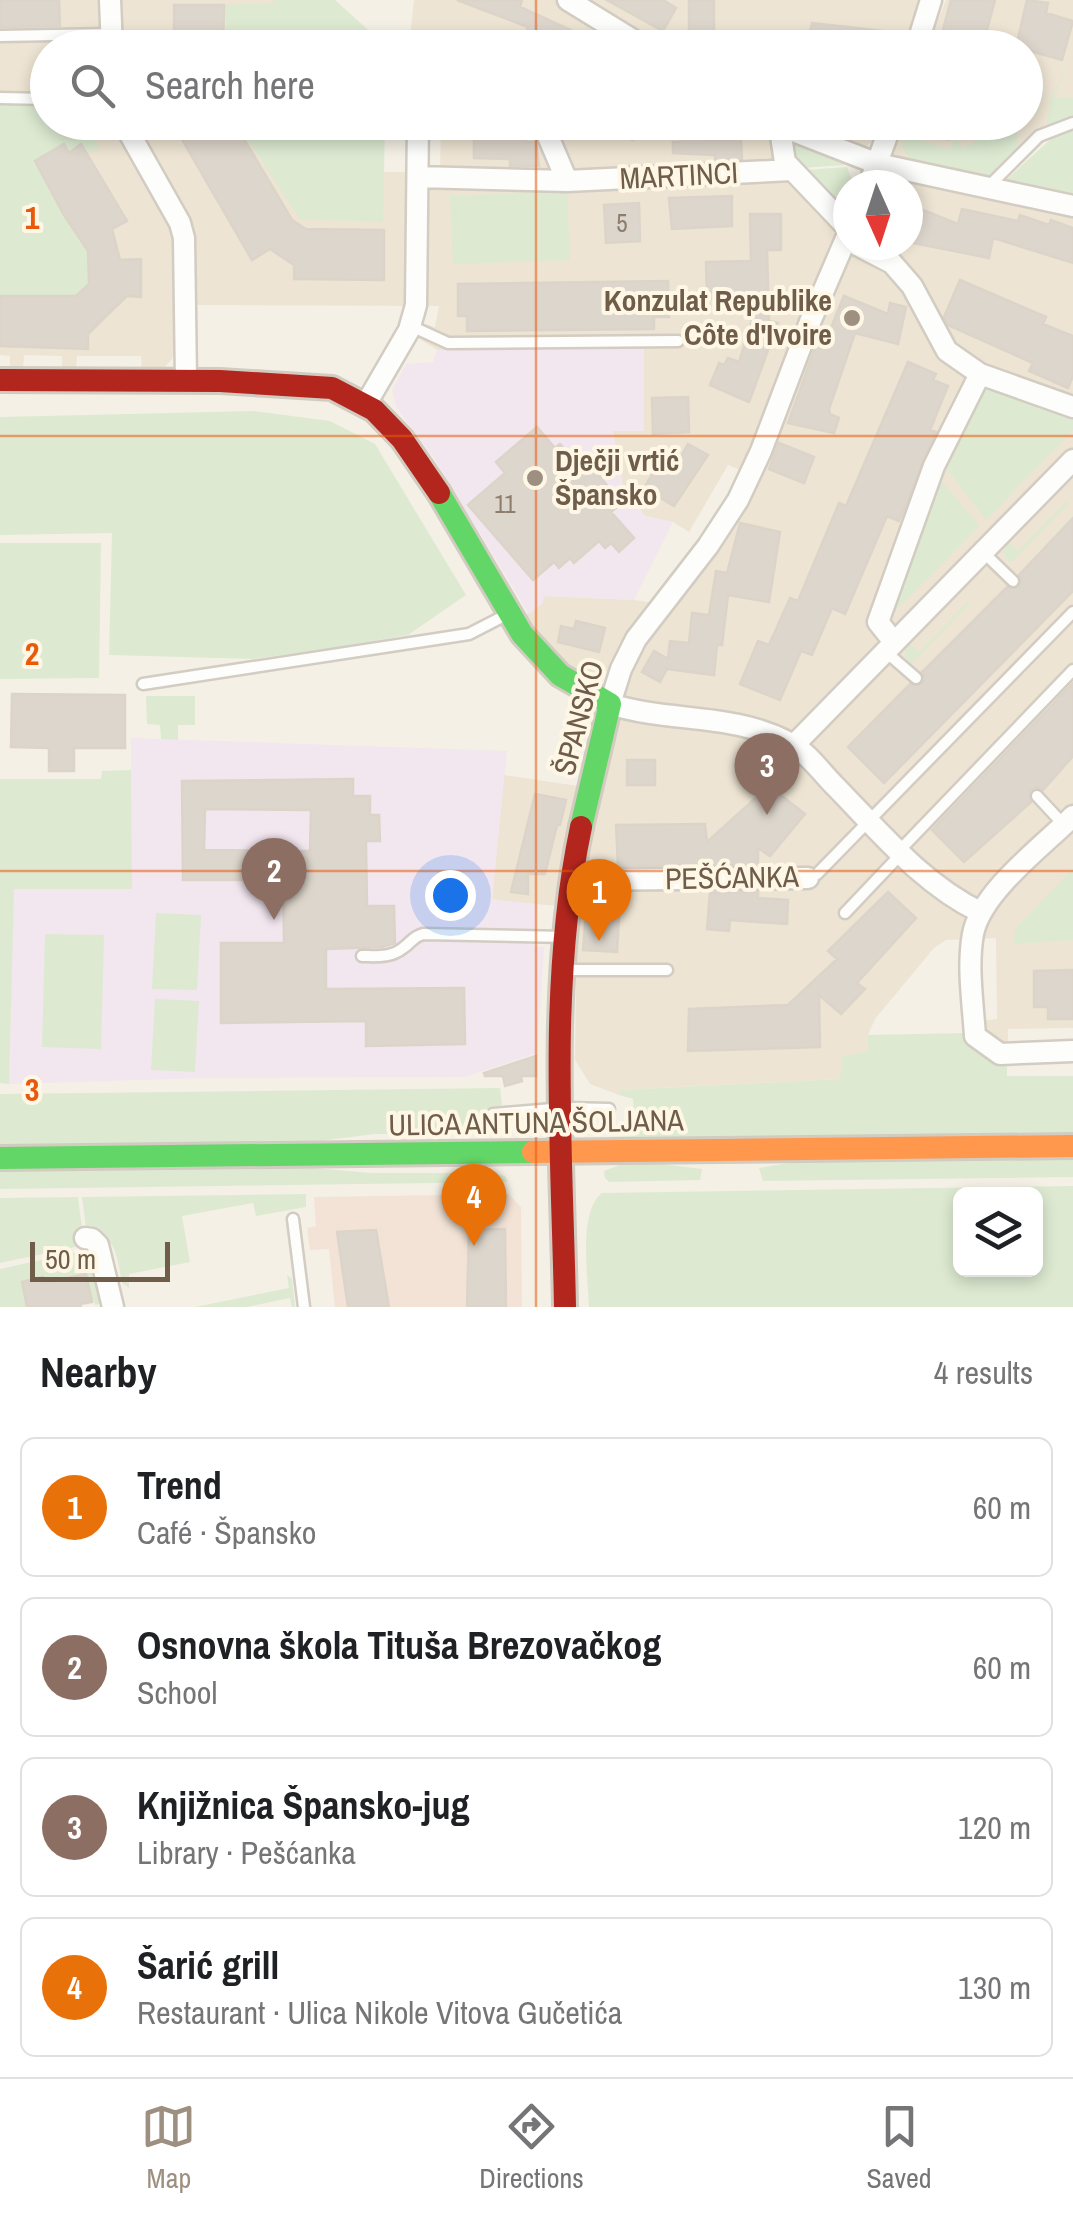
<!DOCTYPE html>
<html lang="en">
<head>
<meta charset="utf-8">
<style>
	:root { --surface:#fff; --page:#f2f2f2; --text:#202124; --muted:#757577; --line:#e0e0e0; --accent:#9e9080 }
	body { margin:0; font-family:"Archivo Narrow",sans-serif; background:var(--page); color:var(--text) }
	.controls { position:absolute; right:30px; bottom:30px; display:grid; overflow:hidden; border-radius:15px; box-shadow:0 5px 15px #0003 }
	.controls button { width:90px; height:90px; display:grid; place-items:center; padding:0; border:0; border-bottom:2px solid var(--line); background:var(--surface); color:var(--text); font:50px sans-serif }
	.compass { position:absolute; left:833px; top:170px; width:90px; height:90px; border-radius:50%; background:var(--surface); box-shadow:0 5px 15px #0003; rotate:177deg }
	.scale { position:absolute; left:30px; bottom:25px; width:140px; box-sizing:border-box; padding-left:10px; border:5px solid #6f5c49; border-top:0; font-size:28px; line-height:35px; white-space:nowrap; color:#6f5c49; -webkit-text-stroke:8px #fef7e6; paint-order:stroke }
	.you { position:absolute; left:450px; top:895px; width:35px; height:35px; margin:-25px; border:8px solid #fff; border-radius:50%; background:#1a73e8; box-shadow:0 0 0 15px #1a73e833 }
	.badge { display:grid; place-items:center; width:65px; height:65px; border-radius:50%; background:var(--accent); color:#fff; font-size:32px; font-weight:700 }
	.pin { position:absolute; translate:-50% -82px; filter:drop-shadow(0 2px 5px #0008) }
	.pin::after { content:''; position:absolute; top:52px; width:35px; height:30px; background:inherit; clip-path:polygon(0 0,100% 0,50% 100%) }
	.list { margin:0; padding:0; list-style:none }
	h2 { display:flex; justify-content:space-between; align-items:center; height:130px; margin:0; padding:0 40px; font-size:42px }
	h2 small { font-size:32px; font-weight:400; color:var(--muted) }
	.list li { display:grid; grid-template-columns:65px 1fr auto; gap:30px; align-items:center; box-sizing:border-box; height:140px; margin:0 20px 20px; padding:0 20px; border:2px solid var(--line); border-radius:15px }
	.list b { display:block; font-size:38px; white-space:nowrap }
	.list p { margin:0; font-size:32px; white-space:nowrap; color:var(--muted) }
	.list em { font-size:32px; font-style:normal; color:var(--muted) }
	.icon { flex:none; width:55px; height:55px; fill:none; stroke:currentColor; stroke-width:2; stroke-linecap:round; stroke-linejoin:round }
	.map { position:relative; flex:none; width:1073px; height:1307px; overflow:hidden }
	.search { position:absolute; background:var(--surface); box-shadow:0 5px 15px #0003; left:30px; right:30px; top:30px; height:110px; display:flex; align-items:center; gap:25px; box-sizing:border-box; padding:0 35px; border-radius:55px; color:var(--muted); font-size:38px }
	.sheet { height:770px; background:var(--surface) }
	nav { display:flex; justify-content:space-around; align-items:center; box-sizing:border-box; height:140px; border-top:2px solid var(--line); background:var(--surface); font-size:28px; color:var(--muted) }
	nav a { display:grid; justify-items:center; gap:5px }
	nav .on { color:var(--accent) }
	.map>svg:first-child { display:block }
	.residential { fill:#ede4d3 }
	.commercial { fill:#f2e3d6 }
	.education { fill:#f2e6ef }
	.green { fill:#ddead1; fill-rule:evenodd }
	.building { fill:#ddd6cc; stroke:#dcd4c9; stroke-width:2.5; fill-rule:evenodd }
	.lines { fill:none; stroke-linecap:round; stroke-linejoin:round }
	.lane-casing { stroke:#d2ccc2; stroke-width:15 }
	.street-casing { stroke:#d2ccc2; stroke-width:25 }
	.fast-casing { stroke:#d1cbc0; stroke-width:28 }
	.slow-casing { stroke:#d1cbc0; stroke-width:28 }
	.jam-casing { stroke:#d1cbc0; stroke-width:28 }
	.lane { stroke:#fdfdfb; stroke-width:10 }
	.street { stroke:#fdfdfb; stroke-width:20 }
	.fast { stroke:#63d668; stroke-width:22 }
	.slow { stroke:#ff974d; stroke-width:22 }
	.jam { stroke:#b3261e; stroke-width:22 }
	.grid { fill:none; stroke:#e8590c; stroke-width:2.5; stroke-opacity:0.55 }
	.poi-dot { fill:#9e9080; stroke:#fef7e6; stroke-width:4 }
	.labels { text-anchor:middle; stroke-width:8; stroke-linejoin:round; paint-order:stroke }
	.number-label { font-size:25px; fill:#8d7d6c }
	.street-label { font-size:30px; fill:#6f5c49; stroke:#fef7e6 }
	.poi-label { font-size:30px; font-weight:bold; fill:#6f5c49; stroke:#fef7e6; text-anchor:end }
	.grid-label { font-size:32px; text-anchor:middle; font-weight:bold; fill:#e8590c; stroke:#fef7e6; stroke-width:8; stroke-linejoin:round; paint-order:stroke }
</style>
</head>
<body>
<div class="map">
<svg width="1073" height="1307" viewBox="0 0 1073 1307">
	<rect width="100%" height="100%" fill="#f4f0e6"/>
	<!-- residential -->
	<path class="residential" d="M 0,0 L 274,0 L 274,47 L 48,48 L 48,122 L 305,123 L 335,172 L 440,172 L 441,123 L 787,123 L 790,155 L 846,217 L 743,471 L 728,465 L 689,532 L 673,522 L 645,516 L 623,486 L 613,431 L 644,430 L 643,348 L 437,350 L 415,336 L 421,323 L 435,327 L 439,306 L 176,305 L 176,346 L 172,359 L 163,369 L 142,372 L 141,356 L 77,356 L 76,371 L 62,371 L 62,356 L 24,355 L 23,370 L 10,370 L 10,356 L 0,355 Z
		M 414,0 L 922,0 L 907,47 L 433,48 L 436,39 L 410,37 Z
		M 946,0 L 1073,0 L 1073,120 L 1029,136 L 993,177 L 1073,212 L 1073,1028 L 1008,1029 L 1008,1044 L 1001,1045 L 984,1032 L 981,1021 L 997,1019 L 996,938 L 946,940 L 934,948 L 875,1019 L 868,1035 L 868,1052 L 840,1079 L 620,1090 L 619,1095 L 590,1084 L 575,1060 L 577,907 L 627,675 L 647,637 L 714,551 L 851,245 L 908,245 L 908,185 L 879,185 L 900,123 L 1026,122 L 1026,48 L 927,47 Z
		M 797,123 L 883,123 L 875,141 L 866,146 Z
		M 543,596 L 634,600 L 655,603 L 610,669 L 595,679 L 564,667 L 523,618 Z
		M 504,775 L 578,786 L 559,906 L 492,900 Z"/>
	<!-- commercial -->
	<path class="commercial" d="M 509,1194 L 521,1207 L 522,1307 L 335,1307 L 329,1249 L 310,1250 L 307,1228 L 316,1226 L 314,1197 Z"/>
	<!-- education -->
	<path class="education" d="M 644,348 L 644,431 L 613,431 L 618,467 L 623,486 L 645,516 L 673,522 L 634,600 L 544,596 L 543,603 L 529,614 L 434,458 L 396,407 L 392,390 L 406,364 L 433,362 L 437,350 Z
		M 131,738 L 507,751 L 492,899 L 537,904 L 534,946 L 544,947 L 537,1053 L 464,1077 L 203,1078 L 9,1084 L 13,889 L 131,889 Z"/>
	<!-- green -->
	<path class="green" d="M 274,0 L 335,0 L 387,47 L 229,47 L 224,5 L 273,3 Z
		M 1073,56 L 1054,97 L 1073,98 L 1073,120 L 1046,127 L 1051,98 Z
		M 0,105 L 47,105 L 48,122 L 88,123 L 99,148 L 87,154 L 81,144 L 69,153 L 64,145 L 34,162 L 58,199 L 56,200 L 91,252 L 89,284 L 76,296 L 0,296 Z
		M 237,123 L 385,123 L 383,222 L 300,219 Z
		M 906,123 L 919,123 L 915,138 L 950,150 L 955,137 L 963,149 L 1003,123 L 1017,123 L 1017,149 L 993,178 L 910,160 L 901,145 Z
		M 1073,128 L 1073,194 L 1006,180 L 1052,138 Z
		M 786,140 L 838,161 L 845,165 L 802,168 L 790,155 Z
		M 847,167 L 853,182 L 848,185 L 848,197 L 841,212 L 804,170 Z
		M 567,191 L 570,260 L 453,264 L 450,196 Z
		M 990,385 L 1073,412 L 1073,430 L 986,520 L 947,469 L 975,397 Z
		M 254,411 L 330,421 L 375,444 L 466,595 L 408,635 L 339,647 L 254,659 L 109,655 L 112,533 L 0,535 L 0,417 Z
		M 941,480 L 979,526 L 886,620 Z
		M 1066,501 L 1069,503 L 1010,563 L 1003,552 L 1008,542 L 1018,551 Z
		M 0,543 L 101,543 L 99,678 L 0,679 Z
		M 967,602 L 970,604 L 911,664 L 905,656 L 906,645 L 908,643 L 919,652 Z
		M 146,696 L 195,696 L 195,725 L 178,725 L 178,740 L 161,739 L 160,725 L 147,724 Z
		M 131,770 L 132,889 L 14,889 L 9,1084 L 0,1083 L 0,779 L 101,779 L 102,771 Z
		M 1073,868 L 1073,940 L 1014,944 L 1015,929 Z
		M 156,913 L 201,915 L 197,990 L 152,989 Z
		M 45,934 L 104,935 L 101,1049 L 42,1047 Z
		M 155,999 L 199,1001 L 195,1072 L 151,1070 Z
		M 965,1033 L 980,1054 L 1007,1062 L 1007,1076 L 1073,1076 L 1073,1135 L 613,1140 L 613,1137 L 635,1136 L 633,1099 L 619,1095 L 620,1090 L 840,1079 L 842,1056 L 868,1052 L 868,1035 Z
		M 500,1088 L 502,1105 L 490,1110 L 489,1128 L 456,1129 L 456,1124 L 437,1124 L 437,1129 L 416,1129 L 416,1134 L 375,1134 L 295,1144 L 0,1147 L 0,1094 Z
		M 1073,1157 L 1073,1177 L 763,1181 L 759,1168 L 799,1161 Z
		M 645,1162 L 702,1169 L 700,1180 L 609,1182 L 605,1178 L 604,1171 L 625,1163 Z
		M 315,1168 L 371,1173 L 490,1173 L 505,1176 L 508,1182 L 0,1189 L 0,1169 Z
		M 1073,1186 L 1073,1307 L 589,1307 C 588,1277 578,1211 602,1193 ZM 1036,1194 L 1036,1270 L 960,1270 L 960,1194 Z
		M 306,1194 L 306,1207 L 256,1216 L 253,1203 L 182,1216 L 190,1262 L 129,1274 L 129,1288 L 122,1283 C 117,1257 116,1233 86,1228 L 82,1197 Z
		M 78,1197 L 82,1228 L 76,1230 L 80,1246 L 0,1263 L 0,1198 Z
		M 81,1251 L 89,1255 L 100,1304 L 95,1305 L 94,1301 L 44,1283 L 43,1277 L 22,1282 L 27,1307 L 0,1307 L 0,1269 Z
		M 287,1275 L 292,1279 L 295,1307 L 292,1307 L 290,1298 L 247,1307 L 195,1307 L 289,1288 Z"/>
	<!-- building -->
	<path class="building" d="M 0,0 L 59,0 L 60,26 L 0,27 Z
		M 457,0 L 522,0 L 520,7 L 610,48 L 542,48 L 523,41 L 528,27 Z
		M 607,0 L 663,0 L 676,8 L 663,31 Z
		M 689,0 L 714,0 L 714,32 L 689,32 Z
		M 951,0 L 995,0 L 982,48 L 938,48 Z
		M 1027,0 L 1048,3 L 1046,13 L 1073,21 L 1062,60 L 1016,47 Z
		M 174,5 L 224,5 L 223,48 L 191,48 L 192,42 L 174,43 Z
		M 812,23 L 884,31 L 880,48 L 806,48 Z
		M 205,122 L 234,122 L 292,220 L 306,229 L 384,230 L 384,280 L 294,279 L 294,265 L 270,249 L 252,260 L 180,136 Z
		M 619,122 L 638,122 L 633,140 L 615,134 Z
		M 681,122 L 707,122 L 706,141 L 741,139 L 742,159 L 715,160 L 715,155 L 673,153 L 673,142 L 680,142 Z
		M 905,122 L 949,122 L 934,138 Z
		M 474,129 L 524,130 L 526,142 L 536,142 L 539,166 L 510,166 L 510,159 L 474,158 Z
		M 64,144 L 69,153 L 81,144 L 127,221 L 112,229 L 120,260 L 141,259 L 141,297 L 127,296 L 107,315 L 88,334 L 88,349 L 0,346 L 0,296 L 76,296 L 89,284 L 88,251 L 64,215 L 35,161 Z
		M 732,196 L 732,226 L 672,229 L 669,198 Z
		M 639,203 L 640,241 L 606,243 L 604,205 Z
		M 908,204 L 958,224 L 962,209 L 1018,221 L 1020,215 L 1049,225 L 1051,220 L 1073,228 L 1073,263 L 993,238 L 989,258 L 908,242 Z
		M 750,214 L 781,214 L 781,250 L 767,250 L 769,321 L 778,323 L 749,402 L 710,385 L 719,363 L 724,365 L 728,358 L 739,362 L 759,298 L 707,299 L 706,262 L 751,261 Z
		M 960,280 L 1046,317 L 1043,324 L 1073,336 L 1073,376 L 1068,388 L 1029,371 L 1033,363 L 948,325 L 944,317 Z
		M 668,281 L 669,317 L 654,317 L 654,329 L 467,331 L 467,316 L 458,316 L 458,284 Z
		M 844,296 L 888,314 L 890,303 L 906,307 L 898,344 L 855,333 L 829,409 L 830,414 L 839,418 L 834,433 L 788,423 L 816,345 L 823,347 Z
		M 908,362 L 936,374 L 933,380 L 948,386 L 930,430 L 936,432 L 899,521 L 887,516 L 845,614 L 832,608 L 812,655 L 801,651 L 780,700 L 740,684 L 758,641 L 769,645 L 790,598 L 798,601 L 839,503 L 846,506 Z
		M 688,397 L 689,432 L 653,434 L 652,398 Z
		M 537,427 L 555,448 L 560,444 L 583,471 L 590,465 L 622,503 L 611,512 L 634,538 L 619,552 L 611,543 L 605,548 L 599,541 L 574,563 L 570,558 L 559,568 L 554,562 L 533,580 L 468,505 L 505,473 L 496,462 Z
		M 779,443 L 814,457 L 804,483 L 769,469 Z
		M 688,444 L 708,455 L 674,506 L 644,488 L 658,465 L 671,474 Z
		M 1073,518 L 1073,591 L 884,783 L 848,747 L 910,684 L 922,684 L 925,679 L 922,672 L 1007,587 L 1019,588 L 1022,582 L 1019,575 Z
		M 740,523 L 780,532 L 769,602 L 728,595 L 722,645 L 717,645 L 714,675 L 667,669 L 660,682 L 642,672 L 654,651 L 668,659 L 670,641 L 689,643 L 692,613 L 709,615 L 716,571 L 727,573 Z
		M 576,621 L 605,628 L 599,652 L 558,642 L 561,626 L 574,629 Z
		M 1073,683 L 1073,756 L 1043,790 L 1036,787 L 1030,790 L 1031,802 L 964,862 L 932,830 Z
		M 12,694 L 125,695 L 125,748 L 74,748 L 74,771 L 49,771 L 49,748 L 11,747 Z
		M 627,760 L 655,760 L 655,785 L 627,785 Z
		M 353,779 L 353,796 L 370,796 L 370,815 L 379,815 L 380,841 L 366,841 L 367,906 L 394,906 L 395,943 L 382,947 L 326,949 L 326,989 L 464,988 L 465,1044 L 366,1046 L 366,1021 L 221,1023 L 221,943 L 284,943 L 283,880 L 183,880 L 182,781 ZM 205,809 L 311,810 L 310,851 L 204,850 Z
		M 769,786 L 805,814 L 770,856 L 758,848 L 758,865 L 618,866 L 616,825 L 705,824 L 707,842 Z
		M 535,794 L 566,800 L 560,825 L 557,825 L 545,874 L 528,874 L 528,894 L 511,892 Z
		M 758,892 L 758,898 L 788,900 L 787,924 L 730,920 L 729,931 L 707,929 L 710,893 Z
		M 888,892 L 916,918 L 857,983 L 865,989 L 841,1014 L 819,995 L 820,1047 L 688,1051 L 689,1009 L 788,1005 L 837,959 L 828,951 Z
		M 587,899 L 620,901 L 617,952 L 583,950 Z
		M 1073,970 L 1073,1019 L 1048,1019 L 1048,1007 L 1034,1007 L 1034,971 Z
		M 536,1056 L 536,1076 L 521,1076 L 522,1081 L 505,1086 L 503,1076 L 485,1076 L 484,1073 Z
		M 505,1229 L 506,1307 L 467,1307 L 469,1230 Z
		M 376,1230 L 389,1307 L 348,1307 L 337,1232 Z
		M 86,1274 L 92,1302 L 80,1304 L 81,1307 L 27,1307 L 22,1282 L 43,1277 L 44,1283 Z"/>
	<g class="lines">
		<!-- lane casing -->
		<g class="lane-casing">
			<path id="lane" d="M 0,36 L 110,34
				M 0,98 L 48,99
				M 949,133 L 964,122
				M 988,187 L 1039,136 L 1073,123
				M 411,326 L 448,343 L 678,341
				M 983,552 L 1013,581
				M 886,652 L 916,678
				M 143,684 L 469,634 L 508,614
				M 1037,796 L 1064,825
				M 899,851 L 1073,670
				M 808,878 L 817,874 L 1073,612
				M 845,913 L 901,854
				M 362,956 C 376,956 391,958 403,948 C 412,942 412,937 423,934 L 566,937
				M 567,970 L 667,970
				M 493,1114 L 564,1108 L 609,1109
				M 293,1219 L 304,1307"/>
		</g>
		<!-- street casing -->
		<g class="street-casing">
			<path id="street" d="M 110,0 L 112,48
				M 568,0 L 646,48
				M 417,45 L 417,48
				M 916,48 L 931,0
				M 123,122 L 180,223 L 184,238 L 186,380
				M 542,122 L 567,181
				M 770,122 L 878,164 L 1073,206
				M 781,136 L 785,162 L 842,222
				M 418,177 L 567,181 L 792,170
				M 869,185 L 892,122
				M 848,234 L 810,322 L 761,451 L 738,500 L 708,546 L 636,639 L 621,669 L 610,704 C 670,723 731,712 790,743 C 807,752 822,773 835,786 C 880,832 922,884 980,912
				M 857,245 L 892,263 L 912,286 L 947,351 L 980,374
				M 366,404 L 409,330 L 416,305 L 418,122
				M 894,642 L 878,622 L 934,466 L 980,374 L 1073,407
				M 794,745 L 1073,460
				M 1073,816 C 1043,846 981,892 973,934 C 967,966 973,1004 975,1036 L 1000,1054 L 1073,1051
				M 573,880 L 808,878
				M 85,1238 L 92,1239 L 98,1245 L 113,1307"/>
		</g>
		<!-- fast casing -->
		<g class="fast-casing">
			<path id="fast" d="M 439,493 L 522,634 L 560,675 L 610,704 L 581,827
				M 0,1158 L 533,1152"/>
		</g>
		<!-- slow casing -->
		<g class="slow-casing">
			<path id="slow" d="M 533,1152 L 1073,1146"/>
		</g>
		<!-- jam casing -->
		<g class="jam-casing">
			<path id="jam" d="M 0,380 L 220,381 L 332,388 L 374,410 L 402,439 L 439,493
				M 565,1307 C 562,1148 548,983 581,827"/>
		</g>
		<!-- lane -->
		<use href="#lane" class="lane"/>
		<!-- street -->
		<use href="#street" class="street"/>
		<!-- fast -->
		<use href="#fast" class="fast"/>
		<!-- slow -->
		<use href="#slow" class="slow"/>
		<!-- jam -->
		<use href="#jam" class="jam"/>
	</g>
	<!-- grid -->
	<path class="grid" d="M 536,0 L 536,48M 536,122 L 536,1307M 0,436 L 1073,436M 0,871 L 1073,871"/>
	<!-- markers -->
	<g class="poi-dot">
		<circle cx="852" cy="318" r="10"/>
		<circle cx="535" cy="478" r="10"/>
	</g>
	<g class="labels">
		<!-- number labels -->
		<g class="number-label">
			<text x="622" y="232">5</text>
			<text x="505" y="513">11</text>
		</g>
		<!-- street labels -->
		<g class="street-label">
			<text transform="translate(679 176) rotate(-3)" y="10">MARTINCI</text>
			<text transform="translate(579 718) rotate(-75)" y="10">ŠPANSKO</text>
			<text transform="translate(732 878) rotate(-1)" y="10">PEŠĆANKA</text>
			<text transform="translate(536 1123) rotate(-1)" y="10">ULICA ANTUNA ŠOLJANA</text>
		</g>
		<!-- poi labels -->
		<g class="poi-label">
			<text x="832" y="311">Konzulat Republike<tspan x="832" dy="34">Côte d'Ivoire</tspan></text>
			<text x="555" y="471" text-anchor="start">Dječji vrtić<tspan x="555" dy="34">Špansko</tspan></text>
		</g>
	</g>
	<g class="grid-label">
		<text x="32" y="229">1</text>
		<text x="32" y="665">2</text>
		<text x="32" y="1101">3</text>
	</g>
</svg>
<div class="controls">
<button><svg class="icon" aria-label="layers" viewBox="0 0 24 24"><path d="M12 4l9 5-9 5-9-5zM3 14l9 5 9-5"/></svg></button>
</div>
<svg class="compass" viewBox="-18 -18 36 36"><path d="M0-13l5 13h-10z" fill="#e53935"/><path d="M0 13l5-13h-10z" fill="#757577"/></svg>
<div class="scale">50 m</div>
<div class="you"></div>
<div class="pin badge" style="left:599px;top:941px;background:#e8710a">1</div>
<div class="pin badge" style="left:274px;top:920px;background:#8d6e63">2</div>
<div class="pin badge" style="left:767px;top:815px;background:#8d6e63">3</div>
<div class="pin badge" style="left:474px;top:1246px;background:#e8710a">4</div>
<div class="search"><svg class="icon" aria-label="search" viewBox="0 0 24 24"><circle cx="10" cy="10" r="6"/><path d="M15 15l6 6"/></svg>Search here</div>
</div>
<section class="sheet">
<h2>Nearby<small>4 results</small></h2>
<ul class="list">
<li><span class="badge" style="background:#e8710a">1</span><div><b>Trend</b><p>Café · Špansko</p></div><em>60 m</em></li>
<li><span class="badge" style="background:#8d6e63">2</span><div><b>Osnovna škola Tituša Brezovačkog</b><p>School</p></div><em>60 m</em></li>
<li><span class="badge" style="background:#8d6e63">3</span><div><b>Knjižnica Špansko-jug</b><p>Library · Pešćanka</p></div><em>120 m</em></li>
<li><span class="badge" style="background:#e8710a">4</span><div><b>Šarić grill</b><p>Restaurant · Ulica Nikole Vitova Gučetića</p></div><em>130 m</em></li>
</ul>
</section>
<nav>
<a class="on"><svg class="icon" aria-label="map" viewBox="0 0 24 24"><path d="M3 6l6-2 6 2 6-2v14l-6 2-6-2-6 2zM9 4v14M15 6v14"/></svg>Map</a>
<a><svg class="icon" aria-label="directions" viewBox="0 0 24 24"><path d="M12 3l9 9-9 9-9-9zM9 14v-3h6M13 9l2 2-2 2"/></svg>Directions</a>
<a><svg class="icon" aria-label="saved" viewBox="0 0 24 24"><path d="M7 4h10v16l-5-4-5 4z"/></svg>Saved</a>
</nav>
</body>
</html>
